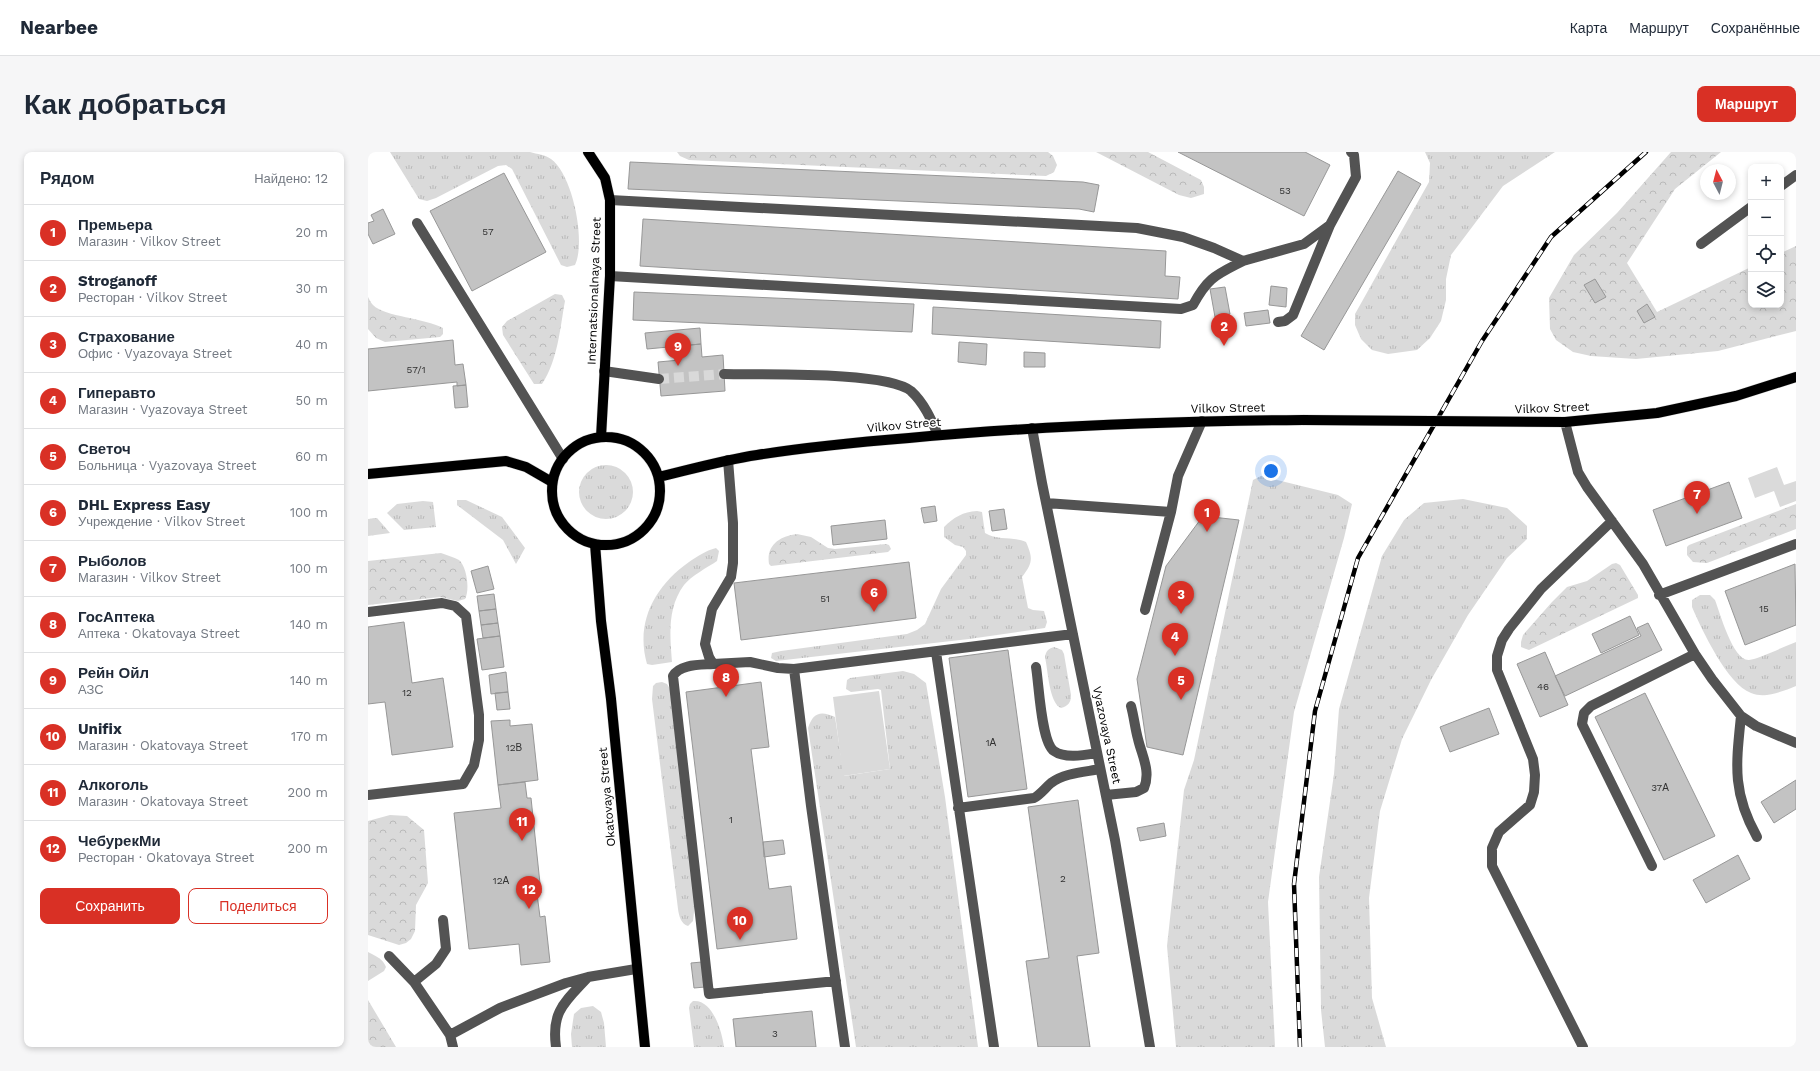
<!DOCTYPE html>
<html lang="ru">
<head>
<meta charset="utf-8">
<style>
	:root { --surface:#fff; --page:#f6f6f7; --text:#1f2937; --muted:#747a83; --line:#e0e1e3; --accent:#d93025 }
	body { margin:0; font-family:"Work Sans",sans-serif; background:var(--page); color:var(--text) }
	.controls { position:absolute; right:12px; top:12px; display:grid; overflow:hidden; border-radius:8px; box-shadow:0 2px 6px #0003 }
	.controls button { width:36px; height:36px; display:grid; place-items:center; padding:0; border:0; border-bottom:1px solid var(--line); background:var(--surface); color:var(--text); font:20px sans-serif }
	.compass { position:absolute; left:1332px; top:12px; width:36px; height:36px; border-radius:50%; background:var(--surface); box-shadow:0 2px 6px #0003; rotate:353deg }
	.you { position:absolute; left:903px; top:319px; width:14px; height:14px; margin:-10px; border:3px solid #fff; border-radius:50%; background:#1a73e8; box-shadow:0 0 0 6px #1a73e833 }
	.badge { display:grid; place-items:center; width:26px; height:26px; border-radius:50%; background:var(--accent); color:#fff; font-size:13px; font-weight:700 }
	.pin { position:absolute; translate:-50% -33px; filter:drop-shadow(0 1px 2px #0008) }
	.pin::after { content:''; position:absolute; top:21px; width:14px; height:12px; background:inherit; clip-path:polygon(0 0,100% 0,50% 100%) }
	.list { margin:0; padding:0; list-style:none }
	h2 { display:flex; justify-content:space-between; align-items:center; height:52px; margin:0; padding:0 16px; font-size:17px }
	h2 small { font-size:13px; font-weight:400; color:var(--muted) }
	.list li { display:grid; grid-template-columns:26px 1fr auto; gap:12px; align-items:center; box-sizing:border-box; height:56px; padding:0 16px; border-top:1px solid var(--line) }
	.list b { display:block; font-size:15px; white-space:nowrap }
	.list p { margin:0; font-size:13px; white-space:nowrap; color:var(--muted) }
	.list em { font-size:13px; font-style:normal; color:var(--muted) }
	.actions { display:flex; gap:8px; padding:12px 16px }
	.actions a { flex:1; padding:9px 0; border:1px solid var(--accent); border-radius:8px; text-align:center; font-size:14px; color:var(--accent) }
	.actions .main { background:var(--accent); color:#fff }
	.icon { flex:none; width:22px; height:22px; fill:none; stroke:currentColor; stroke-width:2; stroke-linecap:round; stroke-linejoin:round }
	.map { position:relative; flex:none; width:1428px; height:895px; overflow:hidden; border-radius:8px }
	header { display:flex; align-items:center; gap:24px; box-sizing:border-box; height:56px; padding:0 20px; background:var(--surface); border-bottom:1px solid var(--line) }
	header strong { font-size:19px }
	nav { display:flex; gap:22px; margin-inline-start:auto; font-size:14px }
	.intro { display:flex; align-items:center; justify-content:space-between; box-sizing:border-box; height:96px; padding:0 24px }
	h1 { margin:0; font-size:28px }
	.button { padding:10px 18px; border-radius:8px; background:var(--accent); color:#fff; font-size:14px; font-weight:700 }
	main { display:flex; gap:24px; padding:0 24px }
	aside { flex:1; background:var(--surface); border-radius:8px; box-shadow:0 2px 6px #0003 }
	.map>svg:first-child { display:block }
	.grass { fill:url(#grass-tufts) }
	.forest { fill:url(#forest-crowns) }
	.park { fill:#dadada }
	.building { fill:#c3c3c3; stroke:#979797 }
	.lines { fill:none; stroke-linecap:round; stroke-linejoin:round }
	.minor-tunnel { stroke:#d9d9d9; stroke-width:10; stroke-dasharray:10 5; stroke-linecap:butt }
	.major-casing { stroke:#dbdbdb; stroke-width:11 }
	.minor { stroke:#535353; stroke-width:10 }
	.major { stroke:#000; stroke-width:10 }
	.rail-casing { stroke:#000; stroke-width:4.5 }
	.rail { stroke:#fff; stroke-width:3; stroke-dasharray:9; stroke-linecap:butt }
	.major-bridge-casing { stroke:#dbdbdb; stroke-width:11; stroke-linecap:butt }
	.major-bridge { stroke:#000; stroke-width:10 }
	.labels { text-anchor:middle; stroke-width:3; stroke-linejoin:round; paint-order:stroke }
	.number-label { font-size:10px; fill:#313131 }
	.street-label { font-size:12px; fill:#000; stroke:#fff }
</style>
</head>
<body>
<header>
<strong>Nearbee</strong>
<nav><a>Карта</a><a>Маршрут</a><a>Сохранённые</a></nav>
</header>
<div class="intro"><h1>Как добраться</h1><a class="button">Маршрут</a></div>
<main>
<aside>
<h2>Рядом<small>Найдено: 12</small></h2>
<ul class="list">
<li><span class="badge">1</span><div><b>Премьера</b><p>Магазин · Vilkov Street</p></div><em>20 m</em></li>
<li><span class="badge">2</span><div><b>Stroganoff</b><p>Ресторан · Vilkov Street</p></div><em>30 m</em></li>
<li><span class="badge">3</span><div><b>Страхование</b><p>Офис · Vyazovaya Street</p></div><em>40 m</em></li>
<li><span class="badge">4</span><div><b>Гиперавто</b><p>Магазин · Vyazovaya Street</p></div><em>50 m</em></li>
<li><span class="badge">5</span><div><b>Светоч</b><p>Больница · Vyazovaya Street</p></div><em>60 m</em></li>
<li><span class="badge">6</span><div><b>DHL Express Easy</b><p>Учреждение · Vilkov Street</p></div><em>100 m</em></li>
<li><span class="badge">7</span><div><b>Рыболов</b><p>Магазин · Vilkov Street</p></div><em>100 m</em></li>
<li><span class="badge">8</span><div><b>ГосАптека</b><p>Аптека · Okatovaya Street</p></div><em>140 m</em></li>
<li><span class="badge">9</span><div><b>Рейн Ойл</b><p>АЗС</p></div><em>140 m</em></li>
<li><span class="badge">10</span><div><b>Unifix</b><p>Магазин · Okatovaya Street</p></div><em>170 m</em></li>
<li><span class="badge">11</span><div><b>Алкоголь</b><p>Магазин · Okatovaya Street</p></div><em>200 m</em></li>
<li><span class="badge">12</span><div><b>ЧебурекМи</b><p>Ресторан · Okatovaya Street</p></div><em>200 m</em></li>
</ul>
<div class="actions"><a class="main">Сохранить</a><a>Поделиться</a></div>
</aside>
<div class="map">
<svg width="1428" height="895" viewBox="0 0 1428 895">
	<defs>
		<pattern id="grass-tufts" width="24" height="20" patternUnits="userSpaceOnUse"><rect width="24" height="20" fill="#dadada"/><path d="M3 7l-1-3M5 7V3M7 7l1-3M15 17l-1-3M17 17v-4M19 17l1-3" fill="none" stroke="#b9b9b9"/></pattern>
		<pattern id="forest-crowns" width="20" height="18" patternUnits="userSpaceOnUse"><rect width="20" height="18" fill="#dadada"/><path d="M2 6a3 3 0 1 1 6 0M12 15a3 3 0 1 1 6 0" fill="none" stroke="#b9b9b9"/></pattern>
	</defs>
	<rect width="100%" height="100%" fill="#fff"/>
	<!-- grass -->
	<path class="grass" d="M 22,0 L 162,0 C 169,2 178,3 183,7 C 205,23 218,90 207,113 L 199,115 L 193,113 L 144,17 L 138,13 L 130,14 L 68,46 L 59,49 L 51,47 Z
		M 1057,0 L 1187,0 L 1135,34 L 1083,103 L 1078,127 L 1078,148 L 1073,169 L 1062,186 L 1049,198 L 1020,202 L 1004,198 L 993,187 L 987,173 L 987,162 L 1061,30 L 1062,11 Z
		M211 340a27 27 0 1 1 54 0a27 27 0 1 1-54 0Z
		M 893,324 L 970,343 L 984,352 L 976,386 L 926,560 L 900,750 L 907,895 L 808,895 L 799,794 L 816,638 L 826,608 L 885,328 Z
		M 1095,347 L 1139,356 L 1159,374 L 1159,387 L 1139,406 L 1100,463 L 1063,528 L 1034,587 L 1012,659 L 1001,746 L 1004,846 L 1018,895 L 957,895 L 953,858 L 951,725 L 966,622 L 971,557 L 1014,404 L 1036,368 L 1056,351 Z
		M 89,348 L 98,348 L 134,365 L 157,396 L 148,412 L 135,388 L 89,353 Z
		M 55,349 L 65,350 L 68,375 L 36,378 L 19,361 L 29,352 Z
		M 609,359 L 614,360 L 617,381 C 630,389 646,384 658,390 C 665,406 665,411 654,425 L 660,456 L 665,458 L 676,459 L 679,470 L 677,476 L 601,487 L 408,509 L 403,506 L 404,501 L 413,499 L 539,482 L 549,478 L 557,472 L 573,437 L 598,403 L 598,399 L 595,395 L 587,393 L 576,385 L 576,375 C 586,365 595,360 609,359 Z
		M 9,366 L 22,381 L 0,384 L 0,367 Z
		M 348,396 L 351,399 L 349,409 C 340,415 323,424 316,433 C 299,456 302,484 304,510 L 284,513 L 279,512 C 267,470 287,434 321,410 C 330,404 337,399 348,396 Z
		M 1332,443 L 1342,443 L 1347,448 C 1352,461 1365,509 1381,508 C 1391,507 1417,494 1428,490 L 1428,534 C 1415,539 1398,547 1383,541 C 1359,532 1334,478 1324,455 L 1324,448 Z
		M 686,495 L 694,498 L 696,502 L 703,543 C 703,551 700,554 693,556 C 681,551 680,518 677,505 C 678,499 680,497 686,495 Z
		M 535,519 L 546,522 L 558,531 L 577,645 L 610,895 L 488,895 L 440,576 C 445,561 452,558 467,565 L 476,624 L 522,617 L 513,538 L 510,537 L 483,540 L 478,537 L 479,528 L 482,526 Z
		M 294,530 L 299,532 L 302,537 L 327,751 L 325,769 L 320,774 C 313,772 311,764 310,757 L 284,547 L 285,534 L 288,531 Z
		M 325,849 C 345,847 354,880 356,895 L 326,895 L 321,856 L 322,852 Z
		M 225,854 L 233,860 L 236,871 L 238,895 L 204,895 L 203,882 L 206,862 L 213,856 Z"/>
	<!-- forest -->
	<path class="forest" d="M 309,0 L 680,0 L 685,4 L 689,13 L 686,20 L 678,24 L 321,8 L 312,4 Z
		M 728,0 L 780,0 L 833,28 L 836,35 L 836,42 L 823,46 L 811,43 Z
		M 1303,0 L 1353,0 L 1307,37 L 1259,111 L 1289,160 L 1383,115 L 1383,153 L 1413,153 L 1413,101 L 1428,94 L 1428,179 L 1350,199 L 1268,207 L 1223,204 L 1205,200 L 1188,188 L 1182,177 L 1181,146 L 1206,103 L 1249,61 Z
		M 187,142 L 194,143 L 197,149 C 192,176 190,208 174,232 L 166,232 L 135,183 L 134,175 L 139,169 Z
		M 0,145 C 1,147 3,151 5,153 C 17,165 57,166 75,176 L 75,182 L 72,185 L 17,190 L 8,186 L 0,177 Z
		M 1428,352 L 1428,377 L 1339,411 L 1325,410 L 1319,403 L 1319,395 L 1321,393 Z
		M 429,382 L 443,385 L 460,396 L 467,397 L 518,392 L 521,393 L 523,397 L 520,400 L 403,414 L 401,412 C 398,393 412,384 429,382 Z
		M 73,401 C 78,403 86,405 91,408 C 99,415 102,438 97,447 L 90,449 L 72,445 L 0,453 L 0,409 Z
		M 1248,411 L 1252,413 L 1270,443 L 1270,446 L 1161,498 L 1153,495 L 1153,490 L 1155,483 L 1184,450 L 1199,435 L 1219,429 L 1244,412 Z
		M 22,663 L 39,664 L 56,678 L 60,731 L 48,753 L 47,779 L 43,787 L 38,791 L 31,793 L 0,783 L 0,669 Z
		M 0,800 C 8,804 15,807 18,815 L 16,819 L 0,829 Z
		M 0,848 L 28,895 L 0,895 Z"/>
	<!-- park -->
	<path class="park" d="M 1409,315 L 1416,333 L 1428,329 L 1428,349 L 1412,355 L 1406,339 L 1387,346 L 1380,326 Z
		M 511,539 L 522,617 L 475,624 L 465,545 Z"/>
	<!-- building -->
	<path class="building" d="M 810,0 L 937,0 L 962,13 L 936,64 Z
		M 262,10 L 715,30 L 731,33 L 726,60 L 711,57 L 260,37 Z
		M 1030,19 L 1053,32 L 956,198 L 933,184 Z
		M 136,21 L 178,100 L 104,139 L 62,59 Z
		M 15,57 L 27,82 L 5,92 L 0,82 L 0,71 L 6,69 L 3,63 Z
		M 275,67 L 798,99 L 797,124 L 812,125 L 810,147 L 272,114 Z
		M 1227,127 L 1238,145 L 1227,151 L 1216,133 Z
		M 903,134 L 919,136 L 918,155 L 901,153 Z
		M 857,135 L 862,162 L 847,165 L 842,137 Z
		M 266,140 L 546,152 L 544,180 L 265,168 Z
		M 1279,152 L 1287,165 L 1276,171 L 1269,159 Z
		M 565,155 L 793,169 L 792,196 L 564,182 Z
		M 900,158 L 902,171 L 878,174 L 876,161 Z
		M 332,176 L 333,192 L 279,197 L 277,181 Z
		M 85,188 L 87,213 L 95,212 L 98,233 L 89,234 L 89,230 L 0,239 L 0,197 Z
		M 591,190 L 619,192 L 618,213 L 590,210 Z
		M 333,192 L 334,205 L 355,203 L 357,239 L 293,244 L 290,210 L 312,208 L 311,194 Z
		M 656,200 L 677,201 L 677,215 L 656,215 Z
		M 98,233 L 100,255 L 87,256 L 85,234 Z
		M 1361,330 L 1374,366 L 1298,394 L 1285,358 Z
		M 567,354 L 569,369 L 556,371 L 553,356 Z
		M 636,357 L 639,377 L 624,379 L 621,359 Z
		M 835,364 L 871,368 L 815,603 L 779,595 L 769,527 L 798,414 Z
		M 517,368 L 519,387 L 465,393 L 463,374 Z
		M 541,410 L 548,466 L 373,488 L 366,431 Z
		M 1427,412 L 1428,473 L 1377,493 L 1357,439 Z
		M 120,414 L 126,437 L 109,441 L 103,419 Z
		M 126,442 L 128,457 L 111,459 L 109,444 Z
		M 128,457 L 130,471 L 113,473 L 111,459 Z
		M 1262,464 L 1271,483 L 1233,501 L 1224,482 Z
		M 36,470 L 44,531 L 75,526 L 85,595 L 24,603 L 17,550 L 0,552 L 0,475 Z
		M 130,471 L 132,484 L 115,486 L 113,473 Z
		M 1280,471 L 1294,498 L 1197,544 L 1187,524 L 1273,484 L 1269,476 Z
		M 132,484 L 136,515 L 114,518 L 109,487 Z
		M 640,498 L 659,637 L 600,645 L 581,506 Z
		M 1177,500 L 1200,553 L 1172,565 L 1149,512 Z
		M 138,520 L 140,540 L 123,542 L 121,523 Z
		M 393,530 L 401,595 L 383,597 L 401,737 L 423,734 L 429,787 L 349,797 L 318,540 Z
		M 140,540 L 142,557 L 129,558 L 127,541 Z
		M 1277,541 L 1347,684 L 1296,708 L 1227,565 Z
		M 1121,556 L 1131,582 L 1082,600 L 1072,575 Z
		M 142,568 L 142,574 L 164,572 L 170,628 L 130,633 L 123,569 Z
		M 1428,628 L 1428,657 L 1406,671 L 1393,650 Z
		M 157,630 L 159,646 L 163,646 L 173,741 L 169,742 L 172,765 L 177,764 L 182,810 L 153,813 L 151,792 L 101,797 L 86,661 L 133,656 L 130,633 Z
		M 710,648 L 731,801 L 709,804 L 722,895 L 670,895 L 658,809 L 681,806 L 660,655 Z
		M 796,671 L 798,684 L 772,689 L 769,676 Z
		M 415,688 L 417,702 L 396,705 L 395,690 Z
		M 1370,703 L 1382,727 L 1338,751 L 1325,728 Z
		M 334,810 L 337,835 L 326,836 L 323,811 Z
		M 444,859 L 448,895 L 368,895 L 365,867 Z"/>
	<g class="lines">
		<!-- minor-tunnel -->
		<path class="minor-tunnel" d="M 291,227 L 356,222"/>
		<!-- major casing -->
		<g class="major-casing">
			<path id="major" d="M 220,0 L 237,26 L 242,48 L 242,124 L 233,285
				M 1197,270 L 1289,261 L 1368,244 L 1428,225
				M184 339a54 54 0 1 1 108 0a54 54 0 1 1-108 0Z
				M 0,322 L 138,309 L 158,315 L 184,330
				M 291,325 C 324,317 356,308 389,303 C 440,295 491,290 541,286 C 672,274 803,269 935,268
				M 227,392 L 233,469 L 243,547 L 277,895"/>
		</g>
		<!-- minor -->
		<path class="minor" d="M 1413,34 L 1428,23
			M 242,48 L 769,76 L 815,85 L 846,96 L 875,109 L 936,92 L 962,73
			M 49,71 L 195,307
			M 1333,92 L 1383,55
			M 242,124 L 813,157 L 825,153 C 840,125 848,123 875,109
			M 910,170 L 917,169 L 925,163 L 962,73 L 988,25 L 986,3 L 983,0
			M 236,219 L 291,227
			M 356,222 C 392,223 519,219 543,239 C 556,251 563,267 570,283
			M 1197,270 L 1210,320 L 1219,335 L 1275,412 L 1327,502 L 1344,527 L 1373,564 L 1388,574 L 1428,591
			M 664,276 L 674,331 L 747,688 L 782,895
			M 360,308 L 365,371 L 365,411 L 363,425 L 344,457 L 337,492 L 341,505 L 345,512 L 382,510 L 410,516 L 426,517 L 705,482
			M 678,351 L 803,360
			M 1291,443 L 1428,392
			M 777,458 L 803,360 L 810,324 L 834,269
			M 0,460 L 74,451 L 87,454 L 98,464 L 111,563 L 111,588 L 106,613 L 95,632 L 0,643
			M 568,500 L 626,895
			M 345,512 C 332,513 312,512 305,524 L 341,842 L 468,829
			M 668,515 C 671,532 673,590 686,599 C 697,607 717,603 729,601
			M 426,517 L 443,654 L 477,895
			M 1373,564 C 1368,613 1364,640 1389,685
			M 738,643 L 768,640 L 776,636 C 783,619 774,604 770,587 C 767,576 766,565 763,554
			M 590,656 L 666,646 C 673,642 677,636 683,631 C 696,621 717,620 732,617
			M 1284,714 L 1214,572 L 1216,561 L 1223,554 L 1327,502
			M 21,804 L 46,830 L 82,883
			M 46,830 L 68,812 L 78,797 L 75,768
			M 85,895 L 82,883 L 132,856 L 198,831 L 220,825 L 268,817
			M 188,895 C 183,859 197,850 220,825
			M 1215,895 L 1124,714 L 1124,696 L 1131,680 L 1162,653 L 1166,640 L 1167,623 L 1165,607 L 1129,518 L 1129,504 L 1134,488 L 1141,477 L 1173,437 L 1244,369"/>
		<!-- major -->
		<use href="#major" class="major"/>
		<!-- rail casing -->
		<g class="rail-casing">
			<path id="rail" d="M 932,895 L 926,732 L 947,559 L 990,406 L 1114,189 L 1183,85 L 1278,0"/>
		</g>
		<!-- rail -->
		<use href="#rail" class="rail"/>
		<!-- major-bridge casing -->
		<g class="major-bridge-casing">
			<path id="major-bridge" d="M 935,268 L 1197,270"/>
		</g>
		<!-- major-bridge -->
		<use href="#major-bridge" class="major-bridge"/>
	</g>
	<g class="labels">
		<!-- number labels -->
		<g class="number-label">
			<text x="917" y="42">53</text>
			<text x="120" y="83">57</text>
			<text x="48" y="221">57/1</text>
			<text x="457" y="450">51</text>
			<text x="1396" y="460">15</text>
			<text x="1175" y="538">46</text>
			<text x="39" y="544">12</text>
			<text x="623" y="594">1А</text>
			<text x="146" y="599">12В</text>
			<text x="1292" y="639">37А</text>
			<text x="363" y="671">1</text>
			<text x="695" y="730">2</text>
			<text x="133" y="732">12А</text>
			<text x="407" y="885">3</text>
		</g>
		<!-- street labels -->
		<g class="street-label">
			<text transform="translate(226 139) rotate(-88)" y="4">Internatsionalnaya Street</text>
			<text transform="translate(860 256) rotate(-1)" y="4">Vilkov Street</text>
			<text transform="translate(1184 256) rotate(-2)" y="4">Vilkov Street</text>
			<text transform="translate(536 273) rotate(-5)" y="4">Vilkov Street</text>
			<text transform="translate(739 583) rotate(78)" y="4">Vyazovaya Street</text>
			<text transform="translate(239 645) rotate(-95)" y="4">Okatovaya Street</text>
		</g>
	</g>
</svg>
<div class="controls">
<button>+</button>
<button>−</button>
<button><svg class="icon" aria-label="locate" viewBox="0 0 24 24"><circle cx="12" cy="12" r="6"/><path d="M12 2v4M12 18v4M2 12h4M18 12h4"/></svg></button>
<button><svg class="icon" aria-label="layers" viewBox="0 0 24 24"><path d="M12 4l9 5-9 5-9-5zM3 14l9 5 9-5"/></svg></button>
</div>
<svg class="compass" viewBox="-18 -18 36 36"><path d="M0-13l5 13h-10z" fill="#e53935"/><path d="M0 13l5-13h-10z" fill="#747a83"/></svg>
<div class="you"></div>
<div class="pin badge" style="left:839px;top:380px">1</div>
<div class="pin badge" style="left:856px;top:194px">2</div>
<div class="pin badge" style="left:813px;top:462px">3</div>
<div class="pin badge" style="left:807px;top:504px">4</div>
<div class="pin badge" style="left:813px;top:548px">5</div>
<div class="pin badge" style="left:506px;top:460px">6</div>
<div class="pin badge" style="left:1329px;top:362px">7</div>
<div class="pin badge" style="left:358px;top:545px">8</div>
<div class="pin badge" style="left:310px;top:214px">9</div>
<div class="pin badge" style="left:372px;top:788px">10</div>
<div class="pin badge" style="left:154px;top:689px">11</div>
<div class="pin badge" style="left:161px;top:757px">12</div>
</div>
</main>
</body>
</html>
